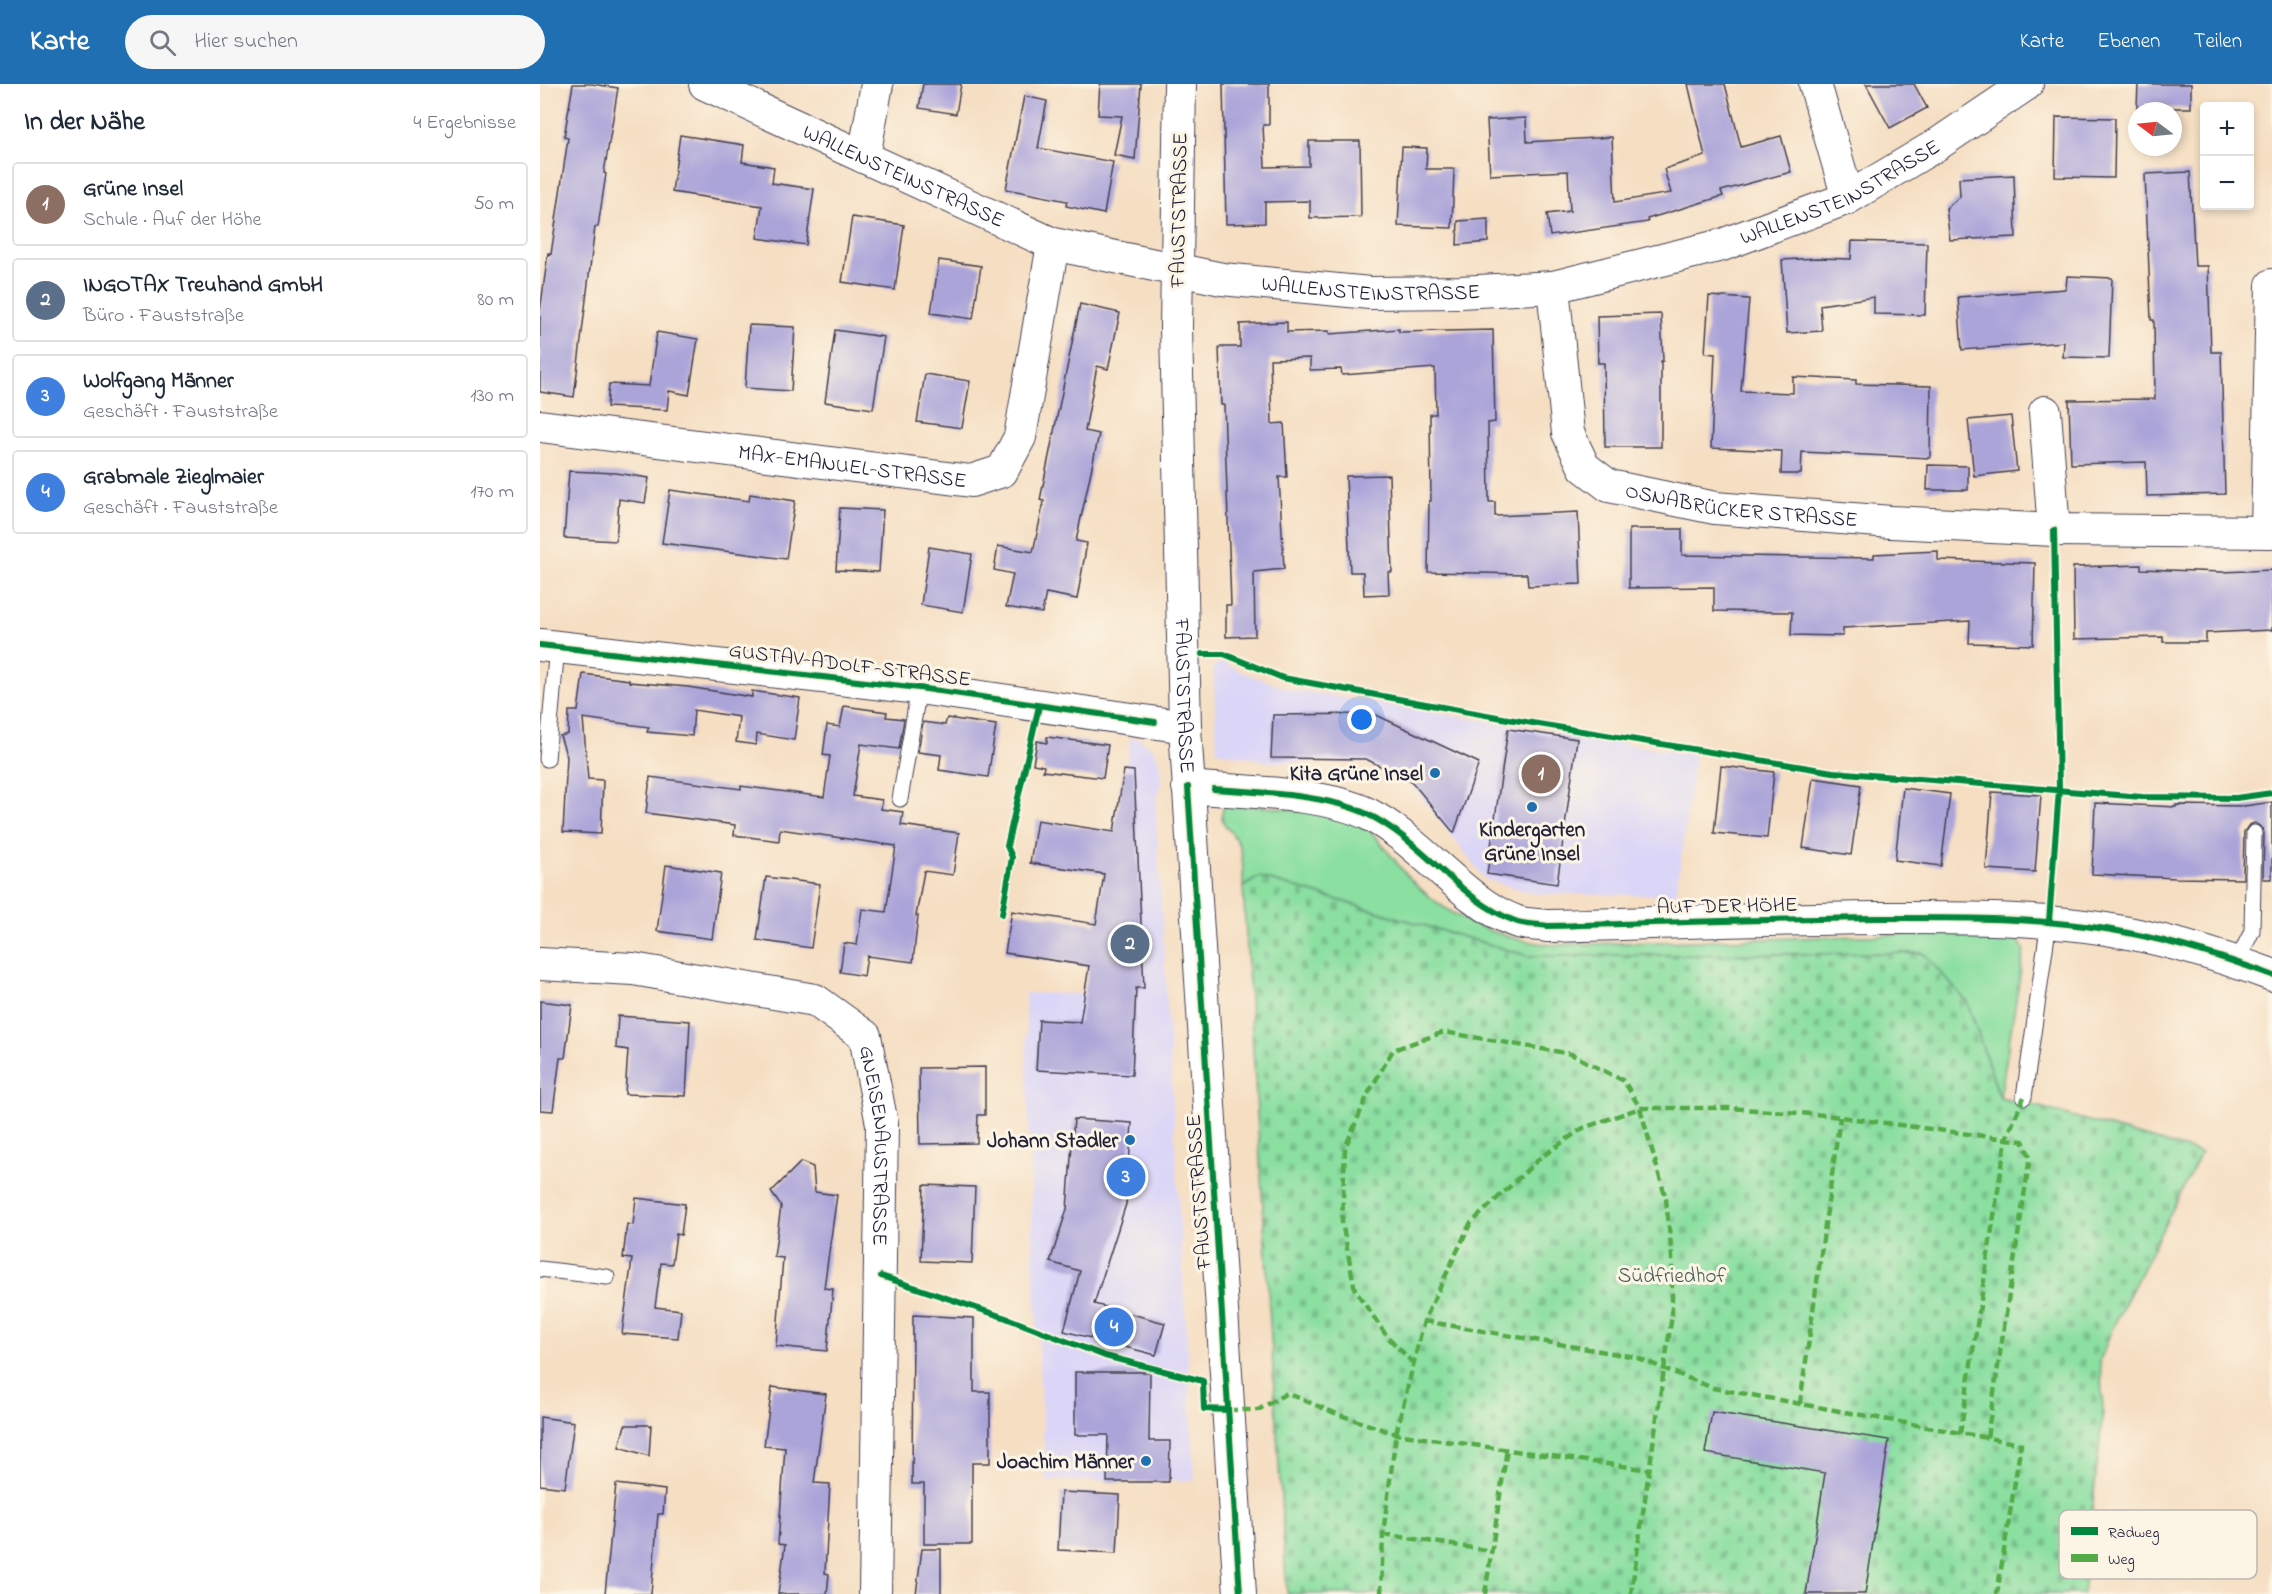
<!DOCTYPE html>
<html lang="de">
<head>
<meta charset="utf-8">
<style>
	:root { --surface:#fff; --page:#f6f6f7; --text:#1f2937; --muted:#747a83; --line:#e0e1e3; --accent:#1f6fb2 }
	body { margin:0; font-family:"Indie Flower",sans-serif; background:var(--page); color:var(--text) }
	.controls { position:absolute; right:18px; top:18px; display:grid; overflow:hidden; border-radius:6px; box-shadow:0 3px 9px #0003 }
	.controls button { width:54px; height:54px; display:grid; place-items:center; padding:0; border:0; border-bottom:2px solid var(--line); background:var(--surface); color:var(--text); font:30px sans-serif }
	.compass { position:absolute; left:1588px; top:18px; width:54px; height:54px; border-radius:50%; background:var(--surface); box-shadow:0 3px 9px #0003; rotate:286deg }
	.you { position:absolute; left:822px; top:636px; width:21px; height:21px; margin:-15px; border:4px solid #fff; border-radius:50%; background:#1a73e8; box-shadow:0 0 0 9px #1a73e833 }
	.badge { display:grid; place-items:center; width:39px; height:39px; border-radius:50%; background:var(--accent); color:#fff; font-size:20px; font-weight:700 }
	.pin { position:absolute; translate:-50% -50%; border:3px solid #fff; box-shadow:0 2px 6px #0006 }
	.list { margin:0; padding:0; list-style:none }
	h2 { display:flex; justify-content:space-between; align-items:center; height:78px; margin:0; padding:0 24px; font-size:26px }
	h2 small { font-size:20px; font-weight:400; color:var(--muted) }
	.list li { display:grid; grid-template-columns:39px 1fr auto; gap:18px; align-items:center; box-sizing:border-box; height:84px; margin:0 12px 12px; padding:0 12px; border:2px solid var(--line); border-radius:6px }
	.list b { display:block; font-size:22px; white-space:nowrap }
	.list p { margin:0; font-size:20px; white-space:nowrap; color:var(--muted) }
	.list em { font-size:20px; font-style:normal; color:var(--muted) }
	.icon { flex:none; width:33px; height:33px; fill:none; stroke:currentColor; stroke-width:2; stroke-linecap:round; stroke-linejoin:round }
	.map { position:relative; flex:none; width:1732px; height:1510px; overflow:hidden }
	header { display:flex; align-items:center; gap:36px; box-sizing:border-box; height:84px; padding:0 30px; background:var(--accent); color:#fff }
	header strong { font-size:28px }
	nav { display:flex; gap:33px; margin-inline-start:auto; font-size:21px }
	.search { width:420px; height:54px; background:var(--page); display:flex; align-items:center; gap:15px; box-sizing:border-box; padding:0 21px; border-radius:33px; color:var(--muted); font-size:22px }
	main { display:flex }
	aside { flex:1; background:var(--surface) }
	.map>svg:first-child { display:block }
	.built { fill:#dbd6f7 }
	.grass { fill:#8bdfa1; stroke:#56806e; stroke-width:1.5 }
	.cemetery { fill:url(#cemetery-stones); stroke:#56806e; stroke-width:1.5 }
	.building { fill:#aba4d9 }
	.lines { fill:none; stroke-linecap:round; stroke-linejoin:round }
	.lane-casing { stroke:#423e4f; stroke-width:17 }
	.street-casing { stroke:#423e4f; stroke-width:34 }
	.lane { stroke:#fff; stroke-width:15 }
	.street { stroke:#fff; stroke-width:32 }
	.quiet { stroke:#53aa46; stroke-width:4.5; stroke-dasharray:9 4.5; stroke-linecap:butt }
	.cycleway-casing { stroke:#fcf5e5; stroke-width:10 }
	.cycleway { stroke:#00873e; stroke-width:6 }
	.poi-dot { fill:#1f6fb2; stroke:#fcf5e5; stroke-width:2 }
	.labels { text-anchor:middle; stroke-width:6; stroke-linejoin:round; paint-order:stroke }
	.street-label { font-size:21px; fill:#22223b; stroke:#fcf5e5 }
	.poi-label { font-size:21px; font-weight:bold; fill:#22223b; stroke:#fcf5e5; text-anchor:end }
	.park-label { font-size:21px; fill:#425b5a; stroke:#fcf5e5 }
	.key { fill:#fcf5e5; stroke:#bbb6b2; stroke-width:1.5 }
	.key-label { font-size:16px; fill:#22223b }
</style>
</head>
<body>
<header>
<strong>Karte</strong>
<div class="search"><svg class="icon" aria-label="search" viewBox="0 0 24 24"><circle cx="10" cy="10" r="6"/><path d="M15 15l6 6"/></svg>Hier suchen</div>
<nav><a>Karte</a><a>Ebenen</a><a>Teilen</a></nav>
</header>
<main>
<aside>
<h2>In der Nähe<small>4 Ergebnisse</small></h2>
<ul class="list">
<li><span class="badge" style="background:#8d6e63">1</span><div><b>Grüne Insel</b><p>Schule · Auf der Höhe</p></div><em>50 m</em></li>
<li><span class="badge" style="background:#5c6f8a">2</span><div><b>INGOTAX Treuhand GmbH</b><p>Büro · Fauststraße</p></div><em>80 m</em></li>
<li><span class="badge" style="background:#3f7fe0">3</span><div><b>Wolfgang Männer</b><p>Geschäft · Fauststraße</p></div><em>130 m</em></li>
<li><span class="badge" style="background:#3f7fe0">4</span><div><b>Grabmale Zieglmaier</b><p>Geschäft · Fauststraße</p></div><em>170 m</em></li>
</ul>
</aside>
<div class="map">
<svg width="1732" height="1510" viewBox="0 0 1732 1510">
	<defs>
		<pattern id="cemetery-stones" width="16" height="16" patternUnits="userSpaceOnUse" patternTransform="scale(1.5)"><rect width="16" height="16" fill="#8bdfa1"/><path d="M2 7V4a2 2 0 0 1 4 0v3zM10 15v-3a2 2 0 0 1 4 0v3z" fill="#78bf8c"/></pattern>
	</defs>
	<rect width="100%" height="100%" fill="#fcf5e5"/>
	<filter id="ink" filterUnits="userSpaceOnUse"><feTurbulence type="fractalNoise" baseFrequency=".0167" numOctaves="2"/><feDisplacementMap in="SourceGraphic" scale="12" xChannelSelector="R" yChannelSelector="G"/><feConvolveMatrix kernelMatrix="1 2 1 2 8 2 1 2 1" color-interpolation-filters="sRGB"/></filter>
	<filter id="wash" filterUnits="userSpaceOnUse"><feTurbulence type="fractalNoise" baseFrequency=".008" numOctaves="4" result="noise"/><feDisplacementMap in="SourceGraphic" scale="24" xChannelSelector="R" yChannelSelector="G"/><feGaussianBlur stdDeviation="1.35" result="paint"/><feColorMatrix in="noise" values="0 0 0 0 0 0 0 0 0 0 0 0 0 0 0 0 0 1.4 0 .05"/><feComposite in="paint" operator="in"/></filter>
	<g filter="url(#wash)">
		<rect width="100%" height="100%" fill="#f5dec2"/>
		<!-- built -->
		<path class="built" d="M 682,578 L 702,588 L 749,605 L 1155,671 L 1136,811 L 996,810 L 945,795 L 871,700 L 824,678 L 730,678 L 677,667 L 673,582 Z
			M 591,653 L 599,655 L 614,666 L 621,684 L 622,697 L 617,714 L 616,730 L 655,1396 L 506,1397 L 493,1176 L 485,909 L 544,910 L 564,792 L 566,792 Z"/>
		<!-- grass -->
		<path class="grass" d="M 687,720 C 727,724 786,724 822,741 C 833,746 855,777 864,788 C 903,833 954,854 1012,861 L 1460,848 C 1472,851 1479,855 1484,866 L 1460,1014 L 1427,918 L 1383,869 L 988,872 L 719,793 L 703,803 C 703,790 704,776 700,764 C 696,747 675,741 684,722 Z"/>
		<!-- cemetery -->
		<path class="cemetery" d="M 719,793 L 988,872 L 1383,869 L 1427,918 L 1460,1014 L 1496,1022 L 1661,1069 L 1572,1245 L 1560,1276 L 1563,1327 L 1543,1510 L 747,1510 L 703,803 Z"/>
		<g id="blocks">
			<!-- building -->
			<path class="building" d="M 33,0 L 52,0 L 78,4 L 64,89 L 66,90 L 58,143 L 55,143 L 34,313 L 0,308 L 0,228 L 8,169 L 11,170 L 28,54 L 24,53 Z
				M 383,0 L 421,0 L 416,30 L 379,24 Z
				M 560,0 L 601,0 L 595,75 L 574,71 L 582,32 L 558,31 Z
				M 683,0 L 729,0 L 729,41 L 723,41 L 725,83 L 769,82 L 769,57 L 820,57 L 821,133 L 770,134 L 770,117 L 725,118 L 725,139 L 686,140 Z
				M 1148,0 L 1185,0 L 1201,63 L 1241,52 L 1251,88 L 1181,107 L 1183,112 L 1107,135 L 1108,138 L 1010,152 L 1007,130 L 1030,127 L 1028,87 L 950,91 L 947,36 L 986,34 L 987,58 L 1072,53 L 1075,118 L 1131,109 L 1124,85 L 1165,72 Z
				M 1326,0 L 1374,0 L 1387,24 L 1350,44 Z
				M 1598,0 L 1651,0 L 1651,24 L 1597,24 Z
				M 484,12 L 507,17 L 498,64 L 573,78 L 564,130 L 526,122 L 527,117 L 466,105 Z
				M 1516,33 L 1575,34 L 1574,94 L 1515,93 Z
				M 140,51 L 204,61 L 202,78 L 234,83 L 232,99 L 274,105 L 266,161 L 217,154 L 222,122 L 132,108 Z
				M 862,63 L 887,64 L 886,85 L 914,85 L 912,144 L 858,142 Z
				M 1650,88 L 1655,182 L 1668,182 L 1671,268 L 1681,268 L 1685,410 L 1607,412 L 1606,378 L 1531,380 L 1529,316 L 1615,315 L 1614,236 L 1611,236 L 1605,90 Z
				M 1474,91 L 1476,153 L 1410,156 L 1406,124 L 1420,113 L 1419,94 Z
				M 312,133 L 364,141 L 355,206 L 302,198 Z
				M 948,135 L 948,158 L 917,161 L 918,137 Z
				M 1312,157 L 1387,159 L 1385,231 L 1334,230 L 1334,213 L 1280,221 L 1282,247 L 1247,249 L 1242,176 L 1277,174 L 1311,175 Z
				M 399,176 L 441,182 L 433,235 L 391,229 Z
				M 1527,192 L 1572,194 L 1569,274 L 1523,273 L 1524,258 L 1422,266 L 1418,213 L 1526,205 Z
				M 1169,212 L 1209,215 L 1201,307 L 1253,309 L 1253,293 L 1316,296 L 1316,300 L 1391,302 L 1390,374 L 1262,368 L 1261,390 L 1241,390 L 1242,367 L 1171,364 L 1175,270 L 1165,269 Z
				M 540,220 L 580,229 L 568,285 L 557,282 L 545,347 L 559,350 L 536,457 L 547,459 L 537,515 L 506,509 L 502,529 L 466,523 L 473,490 L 454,486 L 458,462 L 493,468 L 504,417 L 500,416 Z
				M 1121,230 L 1123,277 L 1121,277 L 1121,363 L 1065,363 L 1064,279 L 1058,279 L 1057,232 Z
				M 747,238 L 747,248 L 789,247 L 789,250 L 859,245 L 859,248 L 953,246 L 955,338 L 948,339 L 949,418 L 955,418 L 955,432 L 1038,428 L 1041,500 L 988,502 L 987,490 L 888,488 L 889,417 L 891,417 L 890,330 L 896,330 L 895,284 L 802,291 L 801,285 L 770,286 L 770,274 L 730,275 L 732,340 L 744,339 L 747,393 L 739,393 L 744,485 L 714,488 L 715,552 L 686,553 L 686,521 L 691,521 L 684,321 L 681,321 L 679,263 L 700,263 L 700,240 Z
				M 209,241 L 255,243 L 251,307 L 205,304 Z
				M 295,246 L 344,253 L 333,325 L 285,318 Z
				M 117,248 L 158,255 L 149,311 L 129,307 L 127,326 L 67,323 L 69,300 L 109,302 Z
				M 385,290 L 430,297 L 422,344 L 377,338 Z
				M 1471,332 L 1477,387 L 1434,392 L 1428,336 Z
				M 1388,381 L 1428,382 L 1428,406 L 1387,406 Z
				M 29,387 L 76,389 L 109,394 L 105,419 L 79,415 L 76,457 L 24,454 Z
				M 849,391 L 852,488 L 848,488 L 849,510 L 824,511 L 823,488 L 810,488 L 806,392 Z
				M 130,406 L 209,417 L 210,410 L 255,417 L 246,475 L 122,459 Z
				M 300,424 L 343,426 L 339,488 L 296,486 Z
				M 1089,445 L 1142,445 L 1142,471 L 1334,474 L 1334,470 L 1398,467 L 1398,476 L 1495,479 L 1493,561 L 1429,559 L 1430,537 L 1303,544 L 1303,552 L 1251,551 L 1252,528 L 1174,527 L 1174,503 L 1089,504 Z
				M 389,463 L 432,470 L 423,528 L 381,521 Z
				M 1601,481 L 1601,485 L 1682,488 L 1732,486 L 1732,546 L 1666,549 L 1666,558 L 1623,558 L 1623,553 L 1534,555 L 1533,483 Z
				M 43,590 L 89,596 L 89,598 L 148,603 L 212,613 L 212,607 L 260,614 L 254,656 L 217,650 L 216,661 L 196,658 L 199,633 L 154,626 L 152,652 L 107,648 L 109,643 L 43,634 L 48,695 L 63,696 L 61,750 L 23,748 L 27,673 L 20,652 L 28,650 L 29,627 L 38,627 Z
				M 304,622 L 347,628 L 346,633 L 364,635 L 359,665 L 321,660 L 313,712 L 342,716 L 341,725 L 363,728 L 361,741 L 419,749 L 413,791 L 384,787 L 376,832 L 378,832 L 373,878 L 327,872 L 324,892 L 300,888 L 304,859 L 317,861 L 322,825 L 346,828 L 356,762 L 240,745 L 239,757 L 194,751 L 195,741 L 106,729 L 110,693 L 201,705 L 201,702 L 284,713 L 290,672 L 283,671 L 287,641 L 300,643 Z
				M 834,630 L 939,679 L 914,749 L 872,698 L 826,675 L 731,674 L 733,631 Z
				M 407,634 L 456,641 L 448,693 L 399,686 L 401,671 L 378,668 L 383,638 L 405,641 Z
				M 968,645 L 1037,655 L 1017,800 L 947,790 Z
				M 507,653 L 568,661 L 563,694 L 503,687 L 504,682 L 493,680 L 497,657 L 507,659 Z
				M 1181,682 L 1234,688 L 1227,754 L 1174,749 Z
				M 584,686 L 594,687 L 604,904 L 596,904 L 592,991 L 496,986 L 499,936 L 540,938 L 549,882 L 465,869 L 472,827 L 556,840 L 564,790 L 490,779 L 497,736 L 574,748 Z
				M 1273,694 L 1321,701 L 1311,771 L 1263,764 Z
				M 1363,704 L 1410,710 L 1401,782 L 1355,776 Z
				M 1452,708 L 1501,711 L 1495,788 L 1446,785 Z
				M 1732,718 L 1732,795 L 1723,795 L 1724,749 L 1722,744 L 1715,739 L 1709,741 L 1704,748 L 1703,795 L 1636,794 L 1552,790 L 1555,719 L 1636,723 L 1636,721 L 1704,722 Z
				M 126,781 L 181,789 L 172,855 L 117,847 Z
				M 226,793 L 280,800 L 271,864 L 217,856 Z
				M 0,917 L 32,921 L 25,974 L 20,974 L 13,1027 L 0,1026 Z
				M 78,932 L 150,937 L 146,1012 L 85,1010 L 88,966 L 76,964 Z
				M 445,983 L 445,1031 L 438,1031 L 437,1059 L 380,1060 L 379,984 Z
				M 534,1035 L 592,1039 L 586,1120 L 554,1220 L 625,1239 L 616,1271 L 524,1247 L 540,1187 L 510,1178 L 527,1125 Z
				M 261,1078 L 273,1083 L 275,1108 L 297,1111 L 284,1204 L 293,1205 L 287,1267 L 236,1262 L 243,1174 L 234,1173 L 241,1122 L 231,1108 Z
				M 384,1101 L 435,1103 L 432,1179 L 381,1177 Z
				M 96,1114 L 145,1120 L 141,1151 L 136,1150 L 132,1180 L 121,1179 L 115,1223 L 141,1226 L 138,1254 L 82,1250 L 92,1175 L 83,1174 L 87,1140 L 93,1141 Z
				M 373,1231 L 434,1234 L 434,1308 L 450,1308 L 450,1379 L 432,1379 L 432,1460 L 384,1460 L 384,1400 L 372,1400 Z
				M 535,1288 L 610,1288 L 609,1357 L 630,1357 L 629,1398 L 567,1398 L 568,1351 L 535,1351 Z
				M 232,1303 L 286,1310 L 274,1399 L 290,1400 L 285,1489 L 289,1490 L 287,1510 L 238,1510 L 245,1461 L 238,1460 L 245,1364 L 224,1362 Z
				M 1172,1328 L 1349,1356 L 1325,1510 L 1266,1510 L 1285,1389 L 1165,1369 Z
				M 0,1333 L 34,1338 L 25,1404 L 0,1401 Z
				M 85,1341 L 111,1341 L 109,1372 L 79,1363 Z
				M 76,1400 L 125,1406 L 123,1430 L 118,1430 L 111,1510 L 65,1510 Z
				M 521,1408 L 580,1411 L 577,1469 L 518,1466 Z
				M 382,1465 L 401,1465 L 401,1510 L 376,1510 Z"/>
		</g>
	</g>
	<g filter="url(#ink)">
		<use href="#blocks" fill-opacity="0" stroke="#423e4f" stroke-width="1.5"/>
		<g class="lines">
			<!-- lane casing -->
			<g class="lane-casing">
				<path id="lane" d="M 7,675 L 17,562
					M 360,715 L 379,604
					M 1697,878 L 1712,847 L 1714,749
					M 1484,1013 L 1509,837
					M 0,1185 L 67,1193"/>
			</g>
			<!-- street casing -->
			<g class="street-casing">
				<g id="street">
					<path id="s1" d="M 165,0 L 513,160 L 682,195 L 830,209 L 920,208 L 1013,203 L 1182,161 L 1308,114 L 1398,60 L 1487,0"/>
					<path id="s2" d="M 640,0 L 636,243 L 645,643 L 700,1510"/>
					<path d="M 1275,0 L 1308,114"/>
					<path d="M 324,73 L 337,0"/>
					<path id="s3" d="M 1013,203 L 1028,349 L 1044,383 L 1069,402 L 1175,424 L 1351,438 L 1514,446 L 1732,448"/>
					<path d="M 1505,328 L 1514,446"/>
					<path id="s4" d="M 0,342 L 431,397 L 462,387 L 480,353 L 513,160"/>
					<path d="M 1727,448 L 1732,201"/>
					<path d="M 0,561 L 379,604 L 645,643"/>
					<path d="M 648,703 C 699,708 784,708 828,730 C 881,757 923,818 975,837 C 984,841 997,840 1007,842 C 1117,839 1228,835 1339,834 C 1415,834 1491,833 1566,845 C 1623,854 1678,871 1732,891"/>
					<path id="s5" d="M 0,880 L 93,885 L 275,916 L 325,952 L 342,1040 L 335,1510"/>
				</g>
			</g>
			<!-- lane -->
			<use href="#lane" class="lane"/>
			<!-- street -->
			<use href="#street" class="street"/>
			<!-- quiet -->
			<path class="quiet" d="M 884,1237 L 1095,1273 L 1173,1304 L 1481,1360 L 1457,1510
				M 874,1280 L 846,1251 L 815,1206 L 802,1138 L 805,1064 L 828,1010 L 853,966 L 904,948 L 1031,970 L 1084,997 L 1100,1024 L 1126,1115 L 1132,1173 L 1132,1231 L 1091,1510
				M 1260,1320 L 1300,1033
				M 688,1326 L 718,1326 L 747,1309 L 797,1330 L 856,1350 L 1110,1386
				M 1420,1350 L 1466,1055 L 1483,1057 L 1490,1073 L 1447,1354
				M 843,1450 L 951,1467
				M 841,1510 L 843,1450 L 856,1350 L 884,1237 L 930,1140 L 1000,1074 L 1043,1044 L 1100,1024 L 1189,1024 L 1285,1031 L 1466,1055 L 1484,1013
				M 945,1510 L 967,1365"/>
			<!-- cycleway casing -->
			<g class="cycleway-casing">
				<path id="cycleway" d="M 0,561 L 379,604 L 615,638
					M 662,570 L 684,570 L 743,594 L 968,635 L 1293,688 L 1602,713 L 1696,714 L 1732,709
					M 648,703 L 700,1510
					M 674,705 C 719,708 787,711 827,730 C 882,756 919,816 975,837 C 984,841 997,840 1007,842 C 1117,839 1228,835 1339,834 C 1415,834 1491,833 1566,845 C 1623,854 1678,871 1732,891
					M 462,830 L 472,773 L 467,762 L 499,622
					M 1509,837 L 1519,706 L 1514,446
					M 341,1192 L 466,1234 L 565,1272 L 663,1297 L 664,1325 L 688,1326"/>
			</g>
			<!-- cycleway -->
			<use href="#cycleway" class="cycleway"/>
		</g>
	</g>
	<!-- markers -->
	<g class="poi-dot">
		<circle cx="895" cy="689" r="6"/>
		<circle cx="992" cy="723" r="6"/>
		<circle cx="590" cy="1056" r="6"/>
		<circle cx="606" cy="1377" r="6"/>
	</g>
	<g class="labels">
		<!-- street labels -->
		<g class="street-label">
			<text dy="7" stroke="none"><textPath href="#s1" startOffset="219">WALLENSTEINSTRASSE</textPath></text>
			<text dy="7" stroke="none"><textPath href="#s1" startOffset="1191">WALLENSTEINSTRASSE</textPath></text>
			<text transform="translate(638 126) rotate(-89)" y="7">FAUSTSTRASSE</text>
			<text dy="7" stroke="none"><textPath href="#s1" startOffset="705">WALLENSTEINSTRASSE</textPath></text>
			<text dy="7" stroke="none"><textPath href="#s4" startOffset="315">MAX-EMANUEL-STRASSE</textPath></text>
			<text dy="7" stroke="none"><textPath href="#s3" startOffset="350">OSNABRÜCKER STRASSE</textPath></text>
			<text transform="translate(310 580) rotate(7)" y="7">GUSTAV-ADOLF-STRASSE</text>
			<text dy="7" stroke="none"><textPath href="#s2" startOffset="612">FAUSTSTRASSE</textPath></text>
			<text transform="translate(1187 821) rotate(-1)" y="7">AUF DER HÖHE</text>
			<text dy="7" stroke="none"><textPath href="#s5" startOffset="450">GNEISENAUSTRASSE</textPath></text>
			<text transform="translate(658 1108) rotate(-94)" y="7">FAUSTSTRASSE</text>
		</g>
		<!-- poi labels -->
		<g class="poi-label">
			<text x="883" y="696">Kita Grüne Insel</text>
			<text x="992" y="752" text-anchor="middle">Kindergarten<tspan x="992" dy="24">Grüne Insel</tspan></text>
			<text x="578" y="1063">Johann Stadler</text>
			<text x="594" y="1384">Joachim Männer</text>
		</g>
		<!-- park labels -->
		<g class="park-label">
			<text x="1132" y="1198">Südfriedhof</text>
		</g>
	</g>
	<!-- legend -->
	<rect x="1519" y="1426" width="198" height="69" rx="9" class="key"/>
	<rect x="1531" y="1443" width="27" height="8" fill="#00873e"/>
	<rect x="1531" y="1470" width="27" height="8" fill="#53aa46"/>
	<g class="key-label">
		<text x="1568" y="1453">Radweg</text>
		<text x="1568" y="1480">Weg</text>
	</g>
</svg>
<div class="controls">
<button>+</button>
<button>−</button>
</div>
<svg class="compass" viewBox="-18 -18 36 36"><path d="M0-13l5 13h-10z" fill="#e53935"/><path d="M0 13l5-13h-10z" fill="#747a83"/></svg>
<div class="you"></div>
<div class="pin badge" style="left:1001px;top:690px;background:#8d6e63">1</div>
<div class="pin badge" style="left:590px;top:860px;background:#5c6f8a">2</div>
<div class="pin badge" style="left:586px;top:1093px;background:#3f7fe0">3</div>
<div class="pin badge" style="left:574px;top:1243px;background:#3f7fe0">4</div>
</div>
</main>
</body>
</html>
